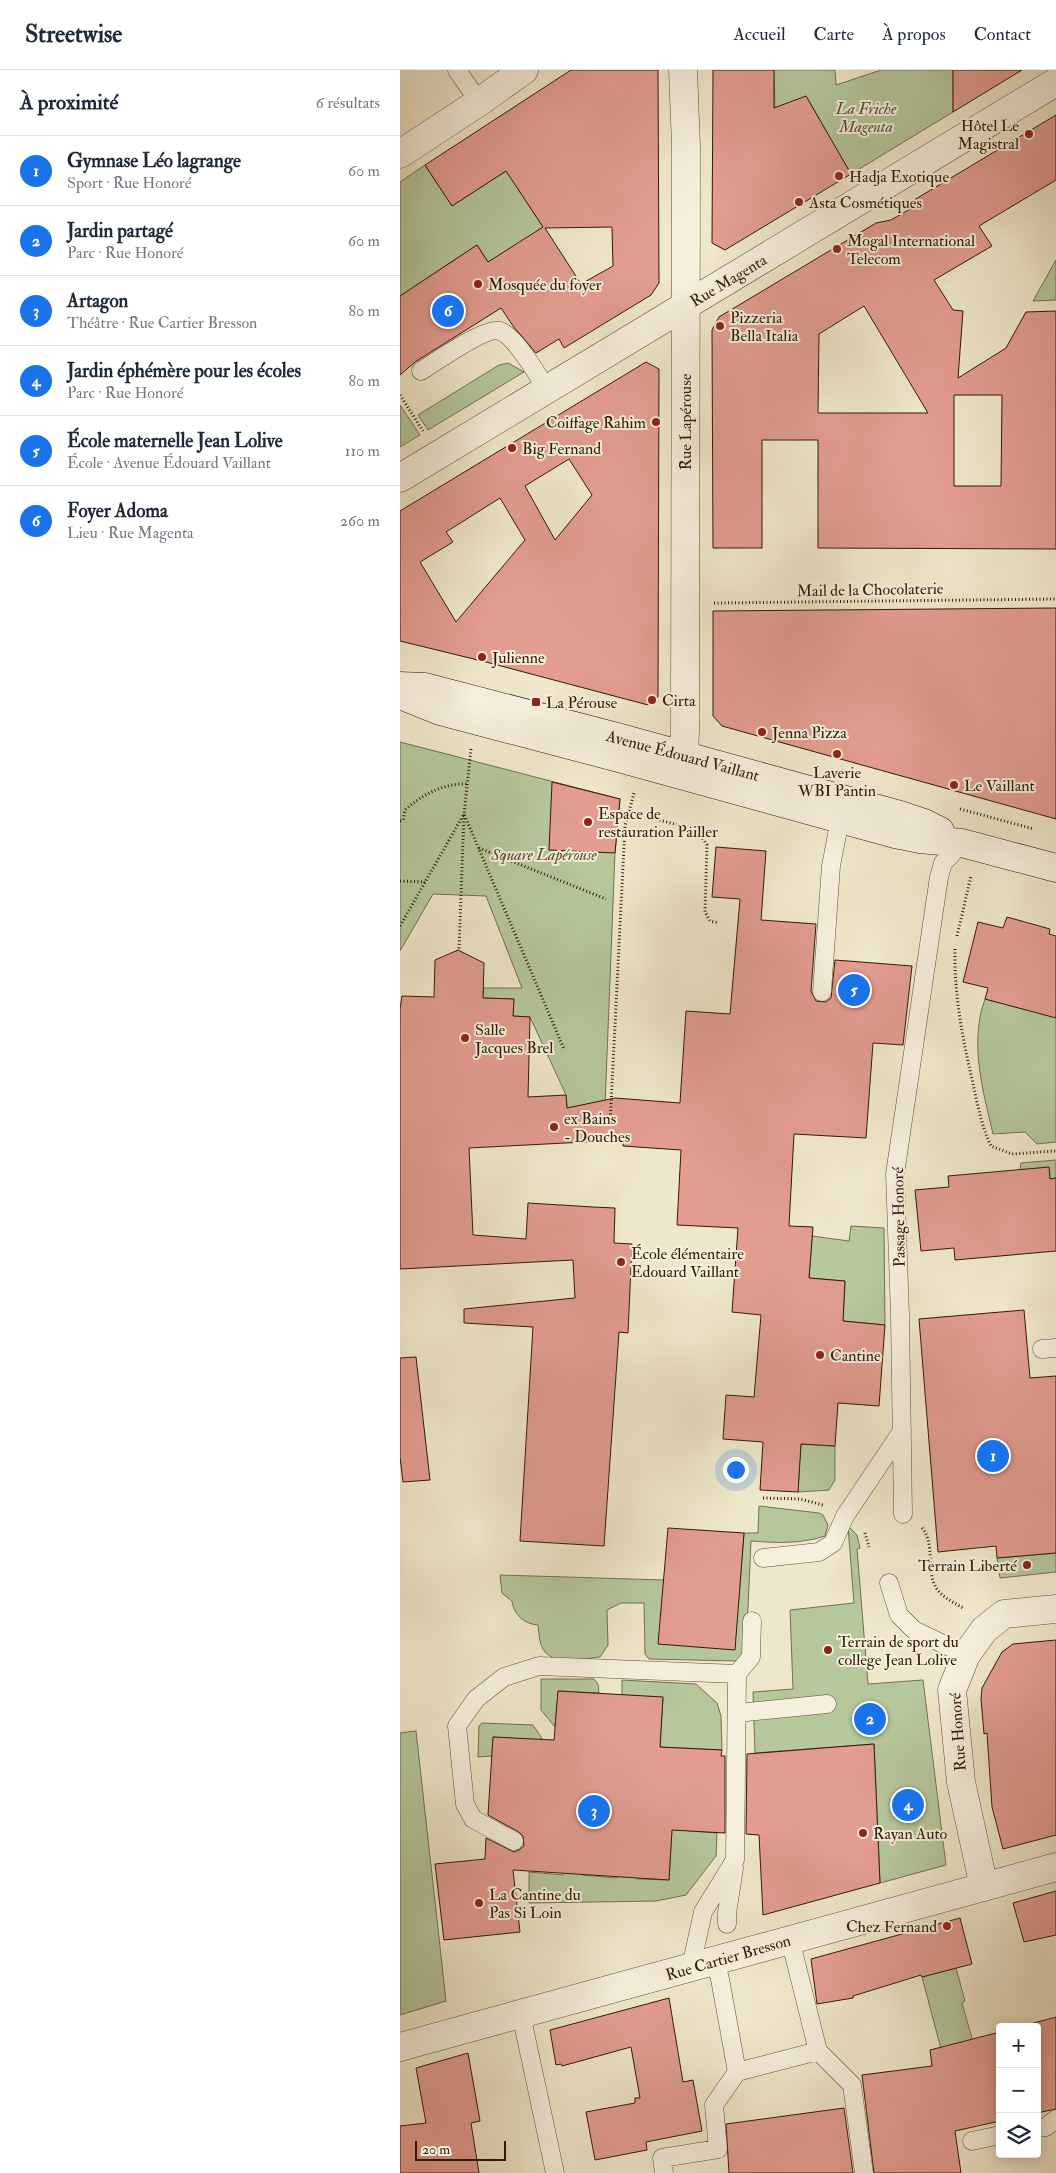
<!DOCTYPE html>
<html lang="fr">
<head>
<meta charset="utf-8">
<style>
	:root { --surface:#fff; --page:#f6f6f7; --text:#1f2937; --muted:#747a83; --line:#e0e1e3; --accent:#1a73e8 }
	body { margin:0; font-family:"IM FELL Double Pica",serif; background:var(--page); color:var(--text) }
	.controls { position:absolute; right:15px; bottom:15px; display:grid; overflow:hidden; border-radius:5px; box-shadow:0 2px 12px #0003 }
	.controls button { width:45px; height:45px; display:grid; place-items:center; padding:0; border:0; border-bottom:1px solid var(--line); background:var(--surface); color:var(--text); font:25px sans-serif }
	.scale { position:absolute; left:15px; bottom:12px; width:91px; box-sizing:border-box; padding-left:5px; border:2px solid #311a03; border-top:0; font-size:14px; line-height:18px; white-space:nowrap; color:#311a03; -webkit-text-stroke:4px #f5efdd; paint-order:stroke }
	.you { position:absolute; left:335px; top:1399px; width:18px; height:18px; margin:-12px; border:4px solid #fff; border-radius:50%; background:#1a73e8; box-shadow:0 0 0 8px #1a73e833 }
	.badge { display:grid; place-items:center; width:32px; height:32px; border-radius:50%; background:var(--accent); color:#fff; font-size:16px; font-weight:700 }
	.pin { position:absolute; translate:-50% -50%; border:2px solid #fff; box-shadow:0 1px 5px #0006 }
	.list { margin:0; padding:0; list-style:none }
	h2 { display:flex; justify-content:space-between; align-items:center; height:65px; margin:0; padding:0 20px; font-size:21px }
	h2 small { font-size:16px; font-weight:400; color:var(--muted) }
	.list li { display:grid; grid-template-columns:32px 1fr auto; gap:15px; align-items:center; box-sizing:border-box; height:70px; padding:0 20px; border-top:1px solid var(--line) }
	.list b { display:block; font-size:19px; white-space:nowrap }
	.list p { margin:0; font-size:16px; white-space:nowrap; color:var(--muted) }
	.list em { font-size:16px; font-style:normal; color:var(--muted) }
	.icon { flex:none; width:28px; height:28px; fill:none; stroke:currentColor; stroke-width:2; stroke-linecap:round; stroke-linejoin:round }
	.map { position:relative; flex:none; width:656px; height:2103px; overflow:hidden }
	header { display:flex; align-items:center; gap:30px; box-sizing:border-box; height:70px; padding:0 25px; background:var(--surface); border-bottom:1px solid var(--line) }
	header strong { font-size:24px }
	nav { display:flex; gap:28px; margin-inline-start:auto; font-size:18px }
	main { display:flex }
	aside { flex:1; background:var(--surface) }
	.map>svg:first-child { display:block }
	.green { fill:#b5c79b; stroke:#73704f }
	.building { fill:#e29c90; stroke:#311a03; fill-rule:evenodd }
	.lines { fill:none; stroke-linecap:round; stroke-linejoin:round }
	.lane-casing { stroke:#604d35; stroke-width:19 }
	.street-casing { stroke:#604d35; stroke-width:29 }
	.secondary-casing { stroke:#311a03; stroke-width:29 }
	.path { stroke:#311a03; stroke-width:3; stroke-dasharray:1 2.5; stroke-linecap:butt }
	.lane { stroke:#f5efdd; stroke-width:18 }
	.street { stroke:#f5efdd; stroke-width:28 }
	.secondary { stroke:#f5efdd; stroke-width:28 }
	.poi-dot { fill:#8f2418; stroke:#f5efdd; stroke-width:2 }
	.labels { text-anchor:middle; stroke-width:4; stroke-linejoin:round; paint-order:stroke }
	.park-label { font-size:16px; font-style:italic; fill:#594e31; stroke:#f5efdd }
	.poi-label { font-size:16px; fill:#311a03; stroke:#f5efdd; text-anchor:start }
	.street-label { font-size:16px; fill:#311a03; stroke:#f5efdd }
</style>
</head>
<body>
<header>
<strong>Streetwise</strong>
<nav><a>Accueil</a><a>Carte</a><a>À propos</a><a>Contact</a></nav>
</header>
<main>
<aside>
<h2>À proximité<small>6 résultats</small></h2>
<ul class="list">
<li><span class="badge">1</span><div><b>Gymnase Léo lagrange</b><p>Sport · Rue Honoré</p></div><em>60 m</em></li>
<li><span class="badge">2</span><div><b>Jardin partagé</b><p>Parc · Rue Honoré</p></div><em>60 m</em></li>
<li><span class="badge">3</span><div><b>Artagon</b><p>Théâtre · Rue Cartier Bresson</p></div><em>80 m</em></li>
<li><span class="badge">4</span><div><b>Jardin éphémère pour les écoles</b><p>Parc · Rue Honoré</p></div><em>80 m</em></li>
<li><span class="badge">5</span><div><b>École maternelle Jean Lolive</b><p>École · Avenue Édouard Vaillant</p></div><em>110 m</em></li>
<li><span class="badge">6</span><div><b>Foyer Adoma</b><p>Lieu · Rue Magenta</p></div><em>260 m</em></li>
</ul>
</aside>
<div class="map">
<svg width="656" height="2103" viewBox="0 0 656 2103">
	<rect width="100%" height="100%" fill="#efe7cb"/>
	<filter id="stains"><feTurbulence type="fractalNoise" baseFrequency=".004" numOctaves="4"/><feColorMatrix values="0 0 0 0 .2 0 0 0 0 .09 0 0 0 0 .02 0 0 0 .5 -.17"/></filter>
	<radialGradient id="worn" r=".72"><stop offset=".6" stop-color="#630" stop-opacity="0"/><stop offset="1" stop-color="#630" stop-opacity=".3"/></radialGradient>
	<!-- green -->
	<path class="green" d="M 374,0 L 435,0 L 436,15 L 481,0 L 553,0 L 553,42 L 451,104 L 406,26 L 375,41 Z
		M 25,95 L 52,136 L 106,101 L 152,95 L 116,116 L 143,157 L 92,198 L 77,175 L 0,226 L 0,112 Z
		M 656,190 L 656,230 L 633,231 Z
		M 108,293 L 124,302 L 28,360 L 18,345 L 99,295 Z
		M 0,335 L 20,365 L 0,377 Z
		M 0,672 L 220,729 L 215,783 L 205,1036 L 167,1038 L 166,1025 L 130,947 L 113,946 L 114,929 L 83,928 L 83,918 L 122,918 L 86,826 L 33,824 L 0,881 Z
		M 585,929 L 656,947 L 656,1072 L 637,1074 L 625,1062 L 593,1064 C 583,1021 569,972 585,929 Z
		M 656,1090 L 656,1108 L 650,1109 L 649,1098 L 620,1100 L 621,1093 Z
		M 451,1156 L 484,1158 L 485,1255 L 443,1251 L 445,1211 L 409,1208 L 412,1166 L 449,1171 Z
		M 401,1374 L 435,1376 L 435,1410 L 429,1420 L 398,1422 Z
		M 359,1436 L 419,1443 L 423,1445 L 428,1455 L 425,1466 C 401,1474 376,1473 351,1471 L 348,1538 L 343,1585 L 336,1591 L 249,1589 L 245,1584 L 244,1533 L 221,1533 L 207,1540 L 208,1575 L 200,1587 C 183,1589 153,1596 143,1579 C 139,1572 139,1562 138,1555 C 124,1554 114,1545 112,1531 L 102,1523 L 100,1505 L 264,1510 L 338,1538 L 344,1463 L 358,1463 Z
		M 448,1456 L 457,1465 L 460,1478 L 457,1479 L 468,1614 L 523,1610 L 546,1795 L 480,1813 L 474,1674 L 355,1683 L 353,1622 L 393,1619 L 390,1540 L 454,1533 Z
		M 656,1483 L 656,1502 L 600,1508 L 597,1488 Z
		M 141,1609 L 194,1609 L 198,1614 L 199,1623 L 158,1621 L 155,1657 L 141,1640 Z
		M 222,1610 L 296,1614 L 317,1633 L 321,1646 L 322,1680 L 260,1677 L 263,1628 L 222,1625 Z
		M 82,1653 L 133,1655 L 143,1670 L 93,1667 L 92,1686 L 78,1687 L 79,1656 Z
		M 16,1661 L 46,1931 L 0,1945 L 0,1663 Z
		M 267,1759 L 317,1763 L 316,1786 L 286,1825 L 256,1831 L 129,1833 L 129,1802 L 163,1805 L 163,1800 L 182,1801 L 182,1805 L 217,1808 L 218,1803 L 237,1804 L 237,1809 L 269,1810 L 271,1776 L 267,1775 Z
		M 556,1898 L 565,1931 L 562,1933 L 577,1986 L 545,1994 L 522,1907 Z"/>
	<!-- building -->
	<path class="building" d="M 171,0 L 258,0 L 259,213 L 251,225 L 164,278 L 159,269 L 136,283 L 113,256 L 101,238 L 15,292 L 0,305 L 0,226 L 77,175 L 88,192 L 143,157 L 106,101 L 52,136 L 25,95 ZM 212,157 L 213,196 L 181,214 L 145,158 Z
		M 313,0 L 374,0 L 374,38 L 406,26 L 451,104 L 325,180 L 312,173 Z
		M 553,0 L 622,0 L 553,42 Z
		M 656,45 L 656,110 L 579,156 L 592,176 L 534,210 L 553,240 L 563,241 L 558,308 L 606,278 L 626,242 L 656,241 L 656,479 L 418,478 L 418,370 L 362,370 L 362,478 L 313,478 L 312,260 L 319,247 L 476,153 L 491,150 L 517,135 L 514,130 ZM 464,236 L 528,343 L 418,343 L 419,264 ZM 554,325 L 602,325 L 601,416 L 554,416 Z
		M 246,292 L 259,299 L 258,627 L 248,635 L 86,592 L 0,571 L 0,441 ZM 169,389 L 192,425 L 155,470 L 125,416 ZM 100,428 L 125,470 L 56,552 L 20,492 L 53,472 L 46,462 Z
		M 656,538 L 656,749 L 322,656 L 313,646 L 313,541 Z
		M 152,712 L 220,729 L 215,783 L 149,780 Z
		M 316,777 L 366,781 L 361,850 L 416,854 L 411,921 L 416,931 L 426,932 L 431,928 L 435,890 L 512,896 L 503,975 L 473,973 L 466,1068 L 394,1064 L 389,1156 L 413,1157 L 409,1208 L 445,1211 L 443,1251 L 485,1255 L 479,1336 L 438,1333 L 435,1376 L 401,1374 L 398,1422 L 360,1420 L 363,1372 L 323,1369 L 326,1325 L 354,1327 L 361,1245 L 332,1242 L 338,1158 L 277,1155 L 281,1080 L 223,1076 L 223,1070 L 69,1078 L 73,1165 L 126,1169 L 128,1133 L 193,1137 L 215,1138 L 214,1173 L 232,1174 L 228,1263 L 219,1262 L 204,1476 L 120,1471 L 133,1257 L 64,1253 L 64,1239 L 175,1228 L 173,1190 L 0,1199 L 0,939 L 2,926 L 34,927 L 35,890 L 58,880 L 84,893 L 83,928 L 114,929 L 113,946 L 130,947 L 128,1027 L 166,1025 L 167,1038 L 215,1028 L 280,1033 L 286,941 L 330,944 L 340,829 L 312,827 Z
		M 607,847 L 650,859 L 649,864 L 656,866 L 656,948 L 585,929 L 588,918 L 563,912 L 578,852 L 603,858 Z
		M 649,1097 L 650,1109 L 656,1108 L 656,1181 L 555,1190 L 554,1178 L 521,1181 L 515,1120 L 549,1117 L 548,1106 Z
		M 624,1240 L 630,1308 L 656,1306 L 656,1483 L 597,1488 L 596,1476 L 538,1482 L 519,1249 Z
		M 16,1287 L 30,1410 L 3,1412 L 0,1387 L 0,1288 Z
		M 268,1458 L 344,1463 L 335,1580 L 258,1574 Z
		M 656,1570 L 656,1765 L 603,1779 L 592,1737 L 587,1663 L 584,1664 L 581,1629 L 582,1618 L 602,1582 L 613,1574 Z
		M 158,1621 L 263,1627 L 260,1677 L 322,1680 L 321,1686 L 325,1686 L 325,1763 L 272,1760 L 269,1810 L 113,1800 L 120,1862 L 44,1870 L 35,1794 L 85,1789 L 86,1768 L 114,1782 L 119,1780 L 124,1776 L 123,1766 L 119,1762 L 88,1745 L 93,1667 L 154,1670 Z
		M 474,1674 L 480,1813 L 363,1845 L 359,1765 L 346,1764 L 347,1684 Z
		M 656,1821 L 656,1865 L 624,1872 L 613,1833 Z
		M 560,1848 L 572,1894 L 522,1907 L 521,1905 L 453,1926 L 453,1928 L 417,1934 L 411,1889 Z
		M 269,1928 L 283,2012 L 293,2010 L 302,2061 L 246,2072 L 247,2080 L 195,2090 L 186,2042 L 235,2033 L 235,2028 L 240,2028 L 231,1977 L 162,1996 L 161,1994 L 156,1995 L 150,1960 Z
		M 656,1947 L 656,2039 L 637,2043 L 637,1957 L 619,1957 Z
		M 600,1962 L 600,2051 L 555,2061 L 561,2103 L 474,2103 L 462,2005 L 532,1996 L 530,1980 Z
		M 68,1983 L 80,2051 L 71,2053 L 79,2103 L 0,2103 L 0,2056 L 26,2053 L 16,1998 Z
		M 444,2038 L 453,2103 L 329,2103 L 326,2054 Z"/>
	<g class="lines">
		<!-- lane casing -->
		<g class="lane-casing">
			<path id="lane" d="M 57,0 L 79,32
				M 21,301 C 35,292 87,256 100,261 C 115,266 137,304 146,318
				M 422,922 L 431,796 L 440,749
				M 642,1279 L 656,1278
				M 503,1444 L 500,1245 L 495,1104 L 539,807 L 543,793 L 562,773
				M 363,1488 L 419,1482 L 433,1473 L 445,1446 L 502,1361
				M 489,1513 L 499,1545 L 514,1560 L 566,1585
				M 337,1643 L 427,1634
				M 114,1771 L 73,1749 L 65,1734 L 57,1656 L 76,1629 L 104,1607 L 139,1596 L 337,1604
				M 327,1854 L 327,1843 L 334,1798
				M 390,1869 L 418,1981
				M 291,1897 L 303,1842 L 335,1790 L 337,1604 L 351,1587 L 352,1551
				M 121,1944 L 155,2103
				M 337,2002 L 418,1981 L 452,2015 L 464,2103
				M 637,2058 L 646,2057 L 656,2049
				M 572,2071 L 600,2065
				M 264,2103 L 262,2088 L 318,2079 L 314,2035 L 337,2002 L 320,1909 L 315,1890"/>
		</g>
		<!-- street casing -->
		<g class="street-casing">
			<path id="street" d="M 0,84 L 79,32 L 124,0
				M 0,408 L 656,12
				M 279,704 L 284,685 L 285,660 L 286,76 L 283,0
				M 584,1817 L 561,1712 L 552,1620 L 566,1585 L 584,1560 L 604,1544 L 656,1539
				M 0,1977 L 656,1797"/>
		</g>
		<!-- secondary casing -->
		<g class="secondary-casing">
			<path id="secondary" d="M 0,616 L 25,617 L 221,668 L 500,745 L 524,753 L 540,761
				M 0,625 L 40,641 L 215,687 L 495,764 L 520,769 L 562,773 L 656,798"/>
		</g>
		<!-- path -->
		<path class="path" d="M 0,325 L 23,361
			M 314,533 L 656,529
			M 71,679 L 64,744 L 164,979
			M 560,739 L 634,759
			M 229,742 L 297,760 L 307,775 L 305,842 L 310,851 L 319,853
			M 0,751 L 3,750 L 5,740 C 23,724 44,713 68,714
			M 79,778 L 206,829
			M 0,811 L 25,812
			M 0,856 L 64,744 L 59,880
			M 557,866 L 571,806
			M 555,879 C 554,924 562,966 572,1009 C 577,1032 581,1055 591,1076 L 612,1084 L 656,1081
			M 210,1055 L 225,756 L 234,723
			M 363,1428 L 400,1429 L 423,1435
			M 522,1458 C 536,1474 525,1502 537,1519 C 543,1528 555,1533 563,1538
			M 465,1463 L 469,1477"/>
		<!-- lane -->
		<use href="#lane" class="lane"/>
		<!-- street -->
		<use href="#street" class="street"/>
		<!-- secondary -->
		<use href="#secondary" class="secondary"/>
	</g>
	<!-- markers -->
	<g class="poi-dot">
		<circle cx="629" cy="64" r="5"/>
		<circle cx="439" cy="106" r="5"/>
		<circle cx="399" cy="132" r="5"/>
		<circle cx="437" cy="179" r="5"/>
		<circle cx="78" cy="214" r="5"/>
		<circle cx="320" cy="256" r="5"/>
		<circle cx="256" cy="352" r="5"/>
		<circle cx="112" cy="378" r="5"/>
		<circle cx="82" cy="587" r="5"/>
		<circle cx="252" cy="630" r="5"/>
		<rect x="131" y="627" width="10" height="10" rx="2.5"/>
		<circle cx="362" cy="662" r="5"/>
		<circle cx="437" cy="684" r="5"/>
		<circle cx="554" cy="715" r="5"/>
		<circle cx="188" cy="752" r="5"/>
		<circle cx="65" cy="968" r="5"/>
		<circle cx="154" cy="1057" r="5"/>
		<circle cx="221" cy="1192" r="5"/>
		<circle cx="420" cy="1285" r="5"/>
		<circle cx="627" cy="1495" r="5"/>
		<circle cx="428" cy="1580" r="5"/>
		<circle cx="463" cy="1763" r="5"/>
		<circle cx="79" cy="1833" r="5"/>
		<circle cx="547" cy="1856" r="5"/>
	</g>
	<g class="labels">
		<!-- park labels -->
		<g class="park-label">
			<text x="466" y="44">La Friche<tspan x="466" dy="18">Magenta</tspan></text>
			<text x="144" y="790">Square Lapérouse</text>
		</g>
		<!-- poi labels -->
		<g class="poi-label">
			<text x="619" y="61" text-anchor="end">Hôtel Le<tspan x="619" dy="18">Magistral</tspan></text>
			<text x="449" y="112">Hadja Exotique</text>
			<text x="409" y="138">Asta Cosmétiques</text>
			<text x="447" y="176">Mogal International<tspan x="447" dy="18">Telecom</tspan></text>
			<text x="88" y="220">Mosquée du foyer</text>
			<text x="330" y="253">Pizzeria<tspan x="330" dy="18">Bella Italia</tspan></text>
			<text x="246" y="358" text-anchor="end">Coiffage Rahim</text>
			<text x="122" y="384">Big Fernand</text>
			<text x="92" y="593">Julienne</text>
			<text x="262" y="636">Cirta</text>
			<text x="146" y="638">La Pérouse</text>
			<text x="372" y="668">Jenna Pizza</text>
			<text x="437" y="708" text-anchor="middle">Laverie<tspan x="437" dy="18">WBI Pantin</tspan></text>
			<text x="564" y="721">Le Vaillant</text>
			<text x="198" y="749">Espace de<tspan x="198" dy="18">restauration Pailler</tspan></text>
			<text x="75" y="965">Salle<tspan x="75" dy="18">Jacques Brel</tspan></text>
			<text x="164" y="1054">ex Bains<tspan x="164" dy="18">- Douches</tspan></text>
			<text x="231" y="1189">École élémentaire<tspan x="231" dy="18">Edouard Vaillant</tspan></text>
			<text x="430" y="1291">Cantine</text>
			<text x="617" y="1501" text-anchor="end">Terrain Liberté</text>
			<text x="438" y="1577">Terrain de sport du<tspan x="438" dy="18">college Jean Lolive</tspan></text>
			<text x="473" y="1769">Rayan Auto</text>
			<text x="89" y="1830">La Cantine du<tspan x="89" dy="18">Pas Si Loin</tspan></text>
			<text x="537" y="1862" text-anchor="end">Chez Fernand</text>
		</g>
		<!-- street labels -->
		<g class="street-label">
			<text transform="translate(328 210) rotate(-31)" y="6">Rue Magenta</text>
			<text transform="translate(285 352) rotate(-90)" y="6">Rue Lapérouse</text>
			<text transform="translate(470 519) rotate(-1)" y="6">Mail de la Chocolaterie</text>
			<text transform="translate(283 685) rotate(15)" y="6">Avenue Édouard Vaillant</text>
			<text transform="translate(498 1147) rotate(-91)" y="6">Passage Honoré</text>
			<text transform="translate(557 1662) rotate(-94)" y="6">Rue Honoré</text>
			<text transform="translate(328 1887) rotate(-16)" y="6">Rue Cartier Bresson</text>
		</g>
	</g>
	<rect width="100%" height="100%" filter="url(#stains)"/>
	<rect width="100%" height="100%" fill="url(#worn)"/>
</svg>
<div class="controls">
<button>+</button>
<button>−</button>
<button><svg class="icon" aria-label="layers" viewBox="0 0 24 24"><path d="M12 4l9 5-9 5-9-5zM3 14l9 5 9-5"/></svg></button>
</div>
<div class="scale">20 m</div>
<div class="you"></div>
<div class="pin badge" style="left:593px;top:1386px">1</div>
<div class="pin badge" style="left:470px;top:1649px">2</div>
<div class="pin badge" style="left:194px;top:1741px">3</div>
<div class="pin badge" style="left:508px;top:1735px">4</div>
<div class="pin badge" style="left:454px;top:920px">5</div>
<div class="pin badge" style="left:48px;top:241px">6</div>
</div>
</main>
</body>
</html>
